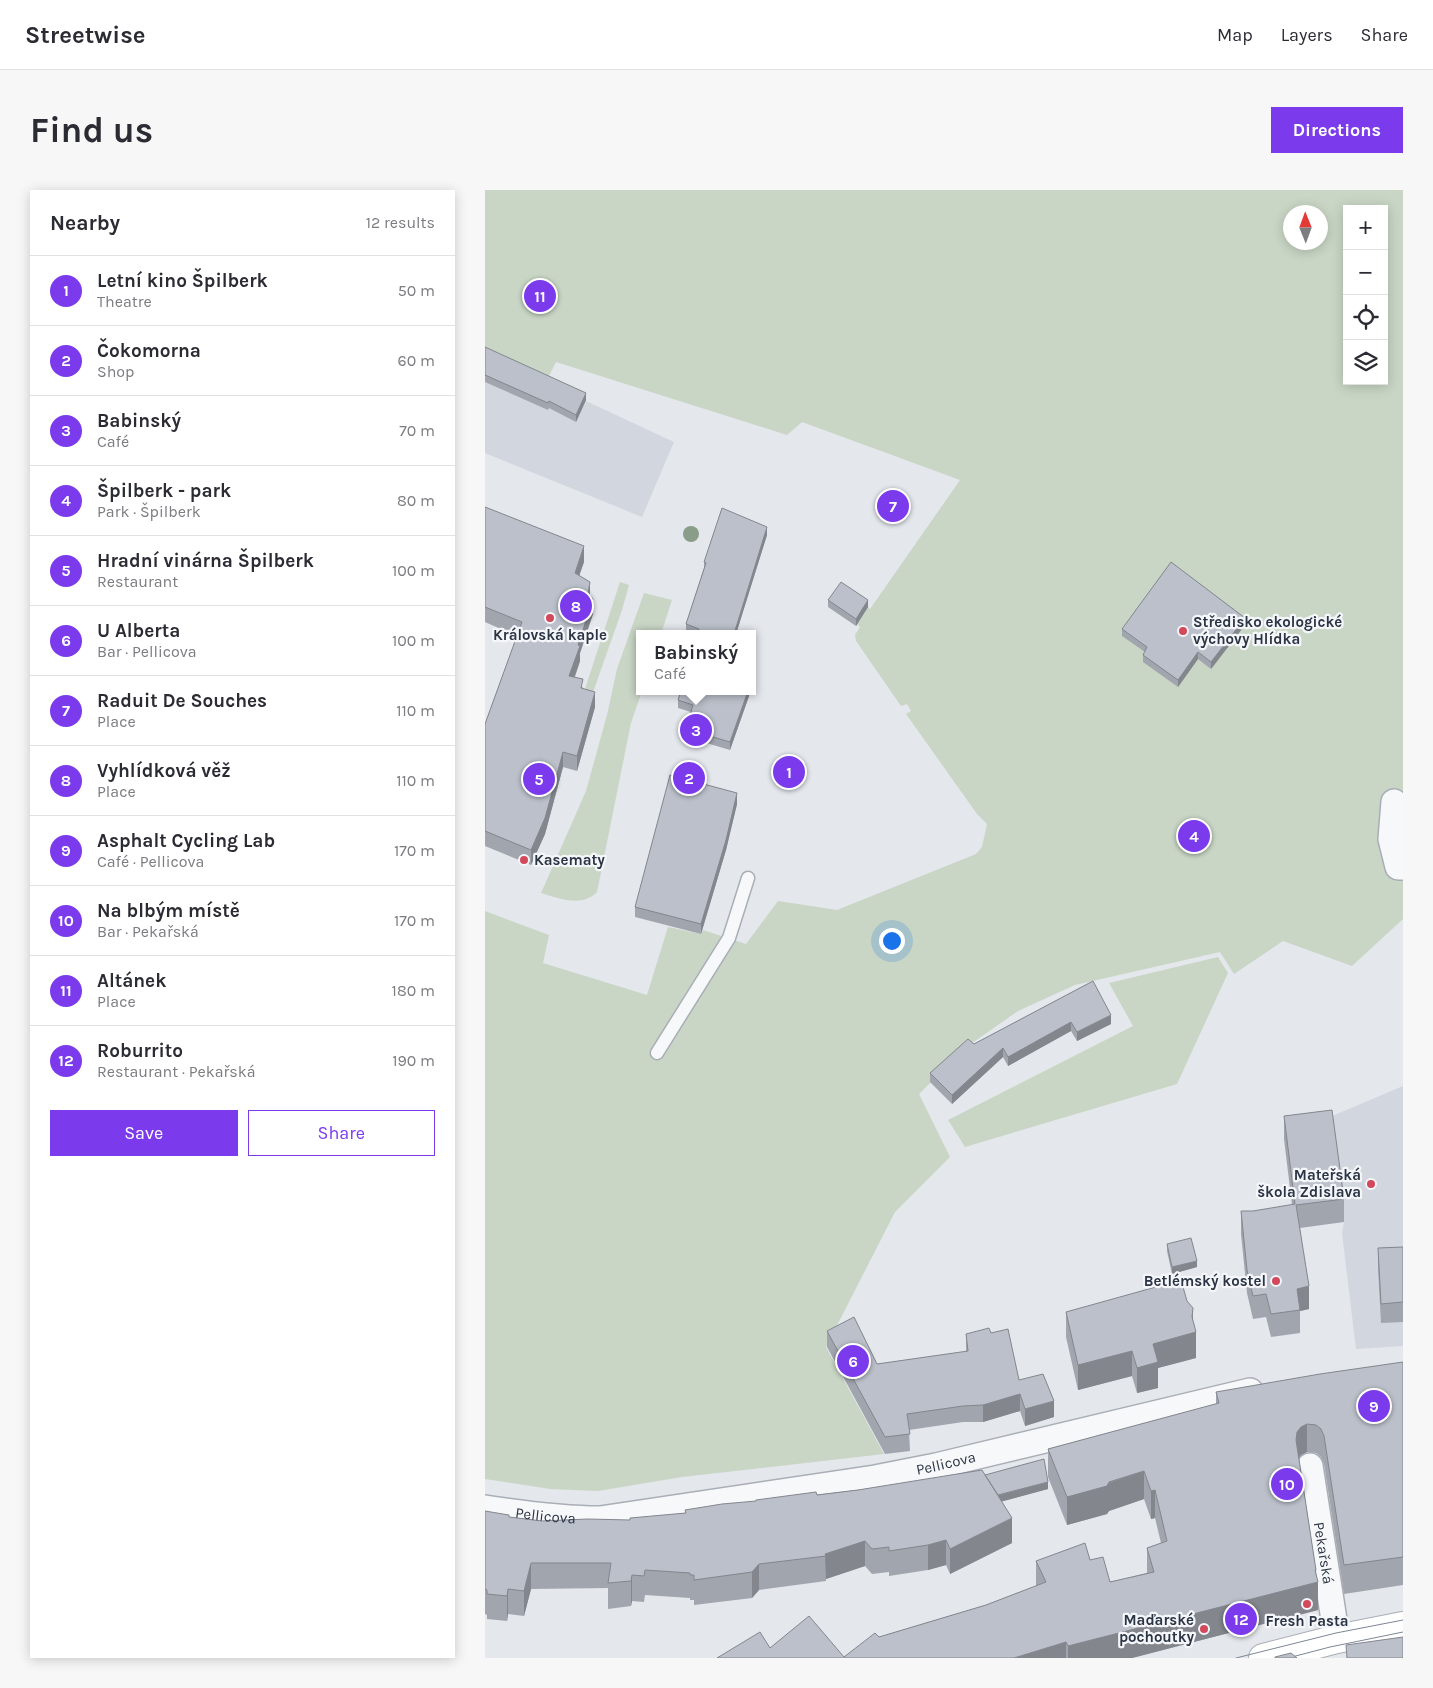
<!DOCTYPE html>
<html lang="en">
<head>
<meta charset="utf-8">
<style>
	:root { --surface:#fff; --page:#f7f7f7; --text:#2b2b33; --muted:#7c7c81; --line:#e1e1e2; --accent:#7c3aed }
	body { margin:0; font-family:Karla,sans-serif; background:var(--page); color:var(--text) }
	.controls { position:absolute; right:15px; top:15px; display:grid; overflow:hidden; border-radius:0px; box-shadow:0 2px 12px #0003 }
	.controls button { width:45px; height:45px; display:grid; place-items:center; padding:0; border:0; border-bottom:1px solid var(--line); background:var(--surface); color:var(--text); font:25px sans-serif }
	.compass { position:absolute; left:798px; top:15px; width:45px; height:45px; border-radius:50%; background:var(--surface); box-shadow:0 2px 12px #0003; rotate:359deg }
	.you { position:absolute; left:406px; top:750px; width:18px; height:18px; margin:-12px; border:4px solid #fff; border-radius:50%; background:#1a73e8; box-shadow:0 0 0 8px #1a73e833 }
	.badge { display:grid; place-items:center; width:32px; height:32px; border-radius:50%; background:var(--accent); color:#fff; font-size:16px; font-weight:700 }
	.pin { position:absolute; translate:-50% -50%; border:2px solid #fff; box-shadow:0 1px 5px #0006 }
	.popup { position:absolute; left:151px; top:440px; width:120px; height:65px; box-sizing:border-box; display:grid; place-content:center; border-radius:0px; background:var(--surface); filter:drop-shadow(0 1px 4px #0005); font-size:16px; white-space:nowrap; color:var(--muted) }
	.popup b { font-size:19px; color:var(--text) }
	.popup::after { content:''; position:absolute; left:50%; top:100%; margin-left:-10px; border:10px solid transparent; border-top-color:var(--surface) }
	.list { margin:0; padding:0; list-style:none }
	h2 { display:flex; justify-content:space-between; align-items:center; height:65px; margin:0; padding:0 20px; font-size:21px }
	h2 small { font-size:16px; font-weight:400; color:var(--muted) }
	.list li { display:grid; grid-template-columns:32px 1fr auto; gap:15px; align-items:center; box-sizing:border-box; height:70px; padding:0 20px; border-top:1px solid var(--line) }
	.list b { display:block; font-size:19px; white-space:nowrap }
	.list p { margin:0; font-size:16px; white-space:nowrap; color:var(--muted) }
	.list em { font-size:16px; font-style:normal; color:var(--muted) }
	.actions { display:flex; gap:10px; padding:15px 20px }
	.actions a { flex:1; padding:11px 0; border:1px solid var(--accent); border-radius:0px; text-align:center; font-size:18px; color:var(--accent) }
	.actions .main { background:var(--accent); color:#fff }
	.icon { flex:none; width:28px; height:28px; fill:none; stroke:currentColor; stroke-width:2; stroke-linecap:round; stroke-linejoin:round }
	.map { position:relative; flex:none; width:918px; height:1468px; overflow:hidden; border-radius:0px }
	header { display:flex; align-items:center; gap:30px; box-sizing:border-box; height:70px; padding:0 25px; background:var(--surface); border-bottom:1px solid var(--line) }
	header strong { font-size:24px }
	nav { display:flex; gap:28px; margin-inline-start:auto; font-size:18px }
	.intro { display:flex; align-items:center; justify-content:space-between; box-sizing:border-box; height:120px; padding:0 30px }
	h1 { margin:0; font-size:35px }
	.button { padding:12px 22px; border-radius:0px; background:var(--accent); color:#fff; font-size:18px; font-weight:700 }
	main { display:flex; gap:30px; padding:0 30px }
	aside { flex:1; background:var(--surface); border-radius:0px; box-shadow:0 2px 12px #0003 }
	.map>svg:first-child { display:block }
	.built { fill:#d2d6de }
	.green { fill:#c9d6c5; fill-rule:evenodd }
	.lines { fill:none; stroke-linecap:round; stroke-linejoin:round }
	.lane-casing { stroke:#a9aeb7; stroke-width:15 }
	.street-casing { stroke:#a9aeb7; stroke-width:28 }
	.secondary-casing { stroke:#a9aeb7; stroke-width:30 }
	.lane { stroke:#f7f8fa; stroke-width:12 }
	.street { stroke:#f7f8fa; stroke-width:25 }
	.secondary { stroke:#fff; stroke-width:28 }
	.tram { stroke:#7d8696; stroke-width:1 }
	.tree { fill:#899d89 }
	.wall { fill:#a1a5ae }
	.shaded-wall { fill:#83868d }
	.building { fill:#bbc0ca; stroke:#83868d }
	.poi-dot { fill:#d1495b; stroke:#f4f6f9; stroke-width:2 }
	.labels { text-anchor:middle; stroke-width:4.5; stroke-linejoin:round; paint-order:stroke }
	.poi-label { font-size:15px; font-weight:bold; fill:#2b3445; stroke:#f4f6f9; text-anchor:end }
	.street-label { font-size:15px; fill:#2b3445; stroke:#f4f6f9 }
</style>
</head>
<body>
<header>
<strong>Streetwise</strong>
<nav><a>Map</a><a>Layers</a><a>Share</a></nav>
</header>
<div class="intro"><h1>Find us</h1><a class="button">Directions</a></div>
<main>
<aside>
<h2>Nearby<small>12 results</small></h2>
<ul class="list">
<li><span class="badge">1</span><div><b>Letní kino Špilberk</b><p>Theatre</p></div><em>50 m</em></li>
<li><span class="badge">2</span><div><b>Čokomorna</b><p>Shop</p></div><em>60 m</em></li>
<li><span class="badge">3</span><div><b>Babinský</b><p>Café</p></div><em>70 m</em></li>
<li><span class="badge">4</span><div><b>Špilberk - park</b><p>Park · Špilberk</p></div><em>80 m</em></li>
<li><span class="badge">5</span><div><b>Hradní vinárna Špilberk</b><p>Restaurant</p></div><em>100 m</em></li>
<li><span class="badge">6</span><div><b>U Alberta</b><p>Bar · Pellicova</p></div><em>100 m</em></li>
<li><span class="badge">7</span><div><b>Raduit De Souches</b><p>Place</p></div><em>110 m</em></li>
<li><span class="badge">8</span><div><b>Vyhlídková věž</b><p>Place</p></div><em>110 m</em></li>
<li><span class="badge">9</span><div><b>Asphalt Cycling Lab</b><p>Café · Pellicova</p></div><em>170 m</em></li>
<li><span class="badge">10</span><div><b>Na blbým místě</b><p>Bar · Pekařská</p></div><em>170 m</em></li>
<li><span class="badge">11</span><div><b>Altánek</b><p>Place</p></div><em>180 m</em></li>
<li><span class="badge">12</span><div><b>Roburrito</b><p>Restaurant · Pekařská</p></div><em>190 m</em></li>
</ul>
<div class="actions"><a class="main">Save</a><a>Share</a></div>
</aside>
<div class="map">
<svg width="918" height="1468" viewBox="0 0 918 1468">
	<rect width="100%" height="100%" fill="#e4e7ec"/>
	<!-- built -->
	<path class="built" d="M 0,164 L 189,252 L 157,327 L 0,263 Z
		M 918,896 L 918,1156 L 871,1159 L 857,1043 L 859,1032 L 845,927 Z"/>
	<!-- green -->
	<path class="green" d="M 0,0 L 918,0 L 918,729 L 867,776 L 798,751 L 749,784 L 735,762 L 590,795 L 533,821 L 483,856 L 434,904 L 465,967 L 410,1022 L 341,1157 L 399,1264 L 197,1287 L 113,1301 L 65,1299 L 0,1289 L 0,721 L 64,745 L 58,773 L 162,805 L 183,737 L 216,744 L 218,740 L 261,754 L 293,711 L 352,720 L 491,664 L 497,657 L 502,634 L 492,624 L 421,524 L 426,521 L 422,514 L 416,516 L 371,451 L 370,445 L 375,437 L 372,434 L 383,417 L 385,419 L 475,290 L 317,232 L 302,245 L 71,172 L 61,192 L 0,164 ZM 862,19 L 899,19 L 899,191 L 862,191 ZM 806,22 L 836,22 L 836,52 L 806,52 Z
		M 135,392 L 144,395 L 137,420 L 106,508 L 98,505 Z
		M 159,403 L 187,410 L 176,444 L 155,444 L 155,501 L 157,501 L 146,533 L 112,702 C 97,718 73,708 56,703 L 101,601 L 122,525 L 132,479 Z
		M 733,767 L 743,783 L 692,894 L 480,957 L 463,930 L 648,836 L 624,793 Z"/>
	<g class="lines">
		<!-- lane casing -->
		<g class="lane-casing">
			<path id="lane" d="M 172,863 L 244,748 L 263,688"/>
		</g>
		<!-- street casing -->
		<g class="street-casing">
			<g id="street">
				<path d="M 909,612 L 906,649 L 913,677 L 918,677"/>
				<path id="s1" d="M 825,1276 L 852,1449"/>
				<path id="s2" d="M 0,1318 C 39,1324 76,1329 115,1329 L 390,1288 L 451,1276 L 765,1201"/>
			</g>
		</g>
		<!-- secondary casing -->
		<g class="secondary-casing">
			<path id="secondary" d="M 778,1468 L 852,1449 L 918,1436"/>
		</g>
		<!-- lane -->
		<use href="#lane" class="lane"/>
		<!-- street -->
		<use href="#street" class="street"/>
		<!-- secondary -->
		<use href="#secondary" class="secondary"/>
		<!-- tram -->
		<path class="tram" d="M 751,1468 L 851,1443 L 918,1430
			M 803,1468 L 845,1457 L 918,1442"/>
	</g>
	<!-- trees -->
	<circle class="tree" cx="206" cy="344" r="8"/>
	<!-- wall -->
	<path class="wall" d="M 0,157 L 101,210 L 91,232 L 64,218 L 63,220 L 0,192 Z
		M 0,317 L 99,372 L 94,385 L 105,406 L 108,424 L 95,463 L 95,471 L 90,487 L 98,498 L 110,517 L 92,581 L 78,577 L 60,644 L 46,675 L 0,656 L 0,534 L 32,446 L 0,432 Z
		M 282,345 L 251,444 L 206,444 L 201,442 L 201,434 L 219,378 L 219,372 Z
		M 343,410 L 383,417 L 371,436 L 343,417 Z
		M 760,435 L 726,479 L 713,469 L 693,497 L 658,472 L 658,465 L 660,462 L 637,446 L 637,439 Z
		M 264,501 L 264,506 L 245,560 L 201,547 L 201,539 L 206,522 L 193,518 L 193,510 Z
		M 252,614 L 241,660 L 216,744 L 150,727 L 150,717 Z
		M 608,791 L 626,834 L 592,851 L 586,841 L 523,876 L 518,867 L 467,914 L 445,892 L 445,883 L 489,854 Z
		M 799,926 L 859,1009 L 859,1032 L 815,1038 L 824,1119 L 815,1121 L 815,1143 L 786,1147 L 781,1127 L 768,1129 L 762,1103 L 756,1044 L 756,1021 L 768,1021 L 807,1015 L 799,949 Z
		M 682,1054 L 712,1077 L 687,1084 L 682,1061 Z
		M 918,1057 L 918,1132 L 896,1133 L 893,1078 L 893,1058 Z
		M 581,1122 L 708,1133 L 711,1168 L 673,1178 L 673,1198 L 652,1203 L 647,1186 L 593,1200 L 581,1147 Z
		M 342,1141 L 392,1174 L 481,1162 L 481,1144 L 506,1143 L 534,1190 L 569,1227 L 540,1236 L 535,1221 L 498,1232 L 478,1232 L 424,1240 L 425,1261 L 400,1264 L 342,1157 Z
		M 918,1172 L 918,1395 L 859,1404 L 839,1274 L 836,1267 L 831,1263 L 822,1262 L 816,1265 L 814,1268 L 831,1380 L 833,1420 L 647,1468 L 232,1468 L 285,1458 L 359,1467 L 394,1447 L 501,1415 L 551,1396 L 551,1371 L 605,1370 L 625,1392 L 662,1383 L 662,1358 L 676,1353 L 670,1328 L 666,1329 L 659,1309 L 624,1321 L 622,1324 L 582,1335 L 563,1287 L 563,1259 L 731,1214 L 731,1202 Z
		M 500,1285 L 563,1299 L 516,1311 L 527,1353 L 465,1384 L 461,1375 L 443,1380 L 404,1386 L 404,1382 L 387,1384 L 380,1376 L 341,1389 L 341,1391 L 274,1400 L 267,1408 L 209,1415 L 209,1410 L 205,1410 L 205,1408 L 160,1405 L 159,1412 L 147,1411 L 146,1416 L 123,1419 L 123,1398 L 46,1399 L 39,1426 L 23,1424 L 22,1431 L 2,1429 L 2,1425 L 0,1424 L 0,1321 L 24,1327 L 57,1331 L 145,1330 L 200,1323 L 200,1320 Z"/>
	<!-- shaded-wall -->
	<path class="shaded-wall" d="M 101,203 L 101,210 L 91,232 L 91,225 Z
		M 282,337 L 282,345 L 251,444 L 249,444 Z
		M 99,356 L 99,372 L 90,398 L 90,383 Z
		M 105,392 L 105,407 L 103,403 Z
		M 108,409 L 108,424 L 95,463 L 95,471 L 84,502 L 84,486 L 93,455 Z
		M 383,410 L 383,417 L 371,436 L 371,429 Z
		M 760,428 L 760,435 L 726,479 L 726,472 Z
		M 713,462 L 713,469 L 693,497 L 693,490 Z
		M 263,501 L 264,501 L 264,506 L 245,560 L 245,552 Z
		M 110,502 L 110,517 L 92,581 L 92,566 Z
		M 78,562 L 78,577 L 60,644 L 46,675 L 46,660 Z
		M 252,603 L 252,614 L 241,660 L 216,744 L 216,734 Z
		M 626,825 L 626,834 L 592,851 L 592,842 Z
		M 586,832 L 586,841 L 523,876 L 523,867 Z
		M 518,858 L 518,867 L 467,914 L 467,905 Z
		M 712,1071 L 712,1077 L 687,1084 L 687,1077 Z
		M 824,1096 L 824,1119 L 815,1121 L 812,1099 Z
		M 708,1118 L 708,1143 L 711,1142 L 711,1168 L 673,1178 L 673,1198 L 652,1203 L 652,1178 L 668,1154 L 707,1127 Z
		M 647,1161 L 647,1186 L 593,1200 L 593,1175 Z
		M 535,1204 L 535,1221 L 498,1232 L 498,1215 Z
		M 569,1211 L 569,1227 L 540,1236 L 540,1219 Z
		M 822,1234 L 822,1262 L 816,1265 L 812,1270 L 811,1250 L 812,1242 L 816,1237 Z
		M 659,1281 L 659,1309 L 624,1321 L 622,1324 L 582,1335 L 582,1307 Z
		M 563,1292 L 563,1299 L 504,1315 L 504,1308 Z
		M 670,1300 L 670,1328 L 666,1329 L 666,1301 Z
		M 527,1328 L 527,1353 L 465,1384 L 465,1359 Z
		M 461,1350 L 461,1375 L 443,1380 L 443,1355 Z
		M 380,1351 L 380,1376 L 341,1389 L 340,1364 Z
		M 46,1373 L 46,1399 L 39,1426 L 39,1401 Z
		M 274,1374 L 274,1400 L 267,1408 L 267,1382 Z
		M 147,1385 L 147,1411 L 146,1416 L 146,1391 Z
		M 833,1392 L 833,1420 L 647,1468 L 583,1468 L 583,1456 Z
		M 23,1399 L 23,1424 L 22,1431 L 22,1406 Z
		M 581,1452 L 581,1468 L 529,1468 Z"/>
	<!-- building -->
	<path class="building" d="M 0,157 L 101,203 L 91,225 L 64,211 L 63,213 L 0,185 Z
		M 0,317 L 99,356 L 90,383 L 105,392 L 103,403 L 108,409 L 93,455 L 95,456 L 84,486 L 98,489 L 96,498 L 110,502 L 92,566 L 78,562 L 60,628 L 46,660 L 0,641 L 0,534 L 37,432 L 0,417 Z
		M 237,318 L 282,337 L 249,444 L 213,444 L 214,439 L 201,434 L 221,373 L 219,372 Z
		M 686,372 L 760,428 L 726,472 L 713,462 L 693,490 L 658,465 L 662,457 L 637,439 Z
		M 356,392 L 383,410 L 371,429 L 343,410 Z
		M 196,501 L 263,501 L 245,552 L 201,539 L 208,515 L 193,510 Z
		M 185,585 L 252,603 L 241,650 L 216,734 L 150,717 Z
		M 608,791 L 626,825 L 592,842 L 586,832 L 523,867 L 518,858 L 467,905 L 445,883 L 483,849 L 489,854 Z
		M 847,920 L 859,1009 L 811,1015 L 824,1096 L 812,1099 L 815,1120 L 786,1124 L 781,1104 L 768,1106 L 762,1080 L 756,1021 L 768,1021 L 810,1014 L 799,926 Z
		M 706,1048 L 712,1071 L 687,1077 L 682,1054 Z
		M 918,1057 L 918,1112 L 896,1114 L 893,1058 Z
		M 696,1090 L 702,1111 L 708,1118 L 707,1127 L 711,1142 L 668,1154 L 673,1172 L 652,1178 L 647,1161 L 593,1175 L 581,1122 Z
		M 369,1127 L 392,1174 L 483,1161 L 481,1144 L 504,1138 L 506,1143 L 523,1139 L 534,1190 L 558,1184 L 569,1211 L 540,1219 L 535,1204 L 498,1215 L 478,1216 L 422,1224 L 425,1244 L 400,1247 L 342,1141 Z
		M 918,1172 L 918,1367 L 859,1375 L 839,1246 L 836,1239 L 831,1235 L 822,1234 L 816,1237 L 812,1242 L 811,1250 L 831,1380 L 830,1380 L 833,1392 L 583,1456 L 581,1452 L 529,1468 L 232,1468 L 275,1442 L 285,1458 L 324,1426 L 359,1467 L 390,1443 L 394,1447 L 501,1415 L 561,1392 L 551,1371 L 600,1353 L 605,1370 L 618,1367 L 625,1392 L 669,1382 L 662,1358 L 682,1351 L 670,1300 L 666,1301 L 659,1281 L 624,1292 L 622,1296 L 582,1307 L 563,1259 L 734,1213 L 731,1202 L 835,1184 Z
		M 559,1269 L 563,1292 L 513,1305 L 500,1285 Z
		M 497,1280 L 527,1328 L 465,1359 L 461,1350 L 443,1355 L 404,1361 L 404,1357 L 387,1359 L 380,1351 L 340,1364 L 341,1366 L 274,1374 L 267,1382 L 209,1390 L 209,1385 L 205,1385 L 205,1383 L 160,1380 L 159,1386 L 147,1385 L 146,1391 L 123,1393 L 126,1373 L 46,1373 L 39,1401 L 23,1399 L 22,1406 L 2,1404 L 2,1400 L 0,1399 L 0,1321 L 24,1325 L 24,1327 L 57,1331 L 103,1329 L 145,1330 L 145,1328 L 201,1323 L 200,1320 L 237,1314 L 271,1311 L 271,1310 L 331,1302 L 332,1305 L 373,1300 Z
		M 918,1447 L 918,1468 L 862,1468 L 861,1455 Z
		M 806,1463 L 812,1468 L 790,1468 L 790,1467 Z"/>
	<!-- markers -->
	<g class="poi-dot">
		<circle cx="65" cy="428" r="5"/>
		<circle cx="698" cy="441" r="5"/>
		<circle cx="39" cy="670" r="5"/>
		<circle cx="886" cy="994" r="5"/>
		<circle cx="791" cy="1091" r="5"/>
		<circle cx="822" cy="1414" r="5"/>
		<circle cx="719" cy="1439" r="5"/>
	</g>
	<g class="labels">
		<!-- poi labels -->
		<g class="poi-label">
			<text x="708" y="437" text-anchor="start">Středisko ekologické<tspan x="708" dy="17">výchovy Hlídka</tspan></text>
			<text x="65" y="450" text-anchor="middle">Královská kaple</text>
			<text x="49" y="675" text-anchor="start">Kasematy</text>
			<text x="876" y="990">Mateřská<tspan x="876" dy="17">škola Zdislava</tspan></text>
			<text x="781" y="1096">Betlémský kostel</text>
			<text x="709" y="1435">Maďarské<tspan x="709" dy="17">pochoutky</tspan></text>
			<text x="822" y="1436" text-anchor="middle">Fresh Pasta</text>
		</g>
		<!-- street labels -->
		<g class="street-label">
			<text dy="5" stroke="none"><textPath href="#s2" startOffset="466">Pellicova</textPath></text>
			<text dy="5" stroke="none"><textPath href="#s2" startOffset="61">Pellicova</textPath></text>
			<text dy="5" stroke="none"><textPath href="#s1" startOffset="88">Pekařská</textPath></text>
		</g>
	</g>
</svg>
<div class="controls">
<button>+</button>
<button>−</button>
<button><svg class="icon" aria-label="locate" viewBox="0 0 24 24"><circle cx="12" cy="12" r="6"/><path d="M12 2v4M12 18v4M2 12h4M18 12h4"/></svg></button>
<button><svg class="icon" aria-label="layers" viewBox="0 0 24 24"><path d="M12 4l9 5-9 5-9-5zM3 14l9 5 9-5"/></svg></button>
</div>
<svg class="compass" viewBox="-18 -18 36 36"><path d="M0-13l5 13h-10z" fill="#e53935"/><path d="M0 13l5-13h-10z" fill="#7c7c81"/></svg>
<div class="you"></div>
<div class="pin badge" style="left:304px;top:582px">1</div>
<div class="pin badge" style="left:204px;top:588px">2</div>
<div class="pin badge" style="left:211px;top:540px">3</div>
<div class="popup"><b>Babinský</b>Café</div>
<div class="pin badge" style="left:709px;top:646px">4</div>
<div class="pin badge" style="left:54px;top:589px">5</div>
<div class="pin badge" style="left:368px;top:1171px">6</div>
<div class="pin badge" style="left:408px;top:316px">7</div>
<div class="pin badge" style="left:91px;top:416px">8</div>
<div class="pin badge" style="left:889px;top:1216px">9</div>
<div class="pin badge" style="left:802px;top:1294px">10</div>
<div class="pin badge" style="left:55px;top:106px">11</div>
<div class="pin badge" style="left:756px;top:1429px">12</div>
</div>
</main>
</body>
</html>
